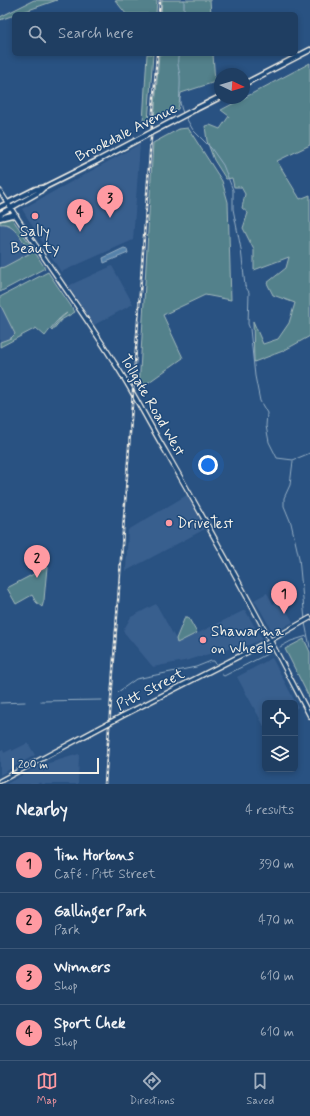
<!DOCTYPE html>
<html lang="en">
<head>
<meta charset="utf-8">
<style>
	:root { --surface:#1f3e62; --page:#274568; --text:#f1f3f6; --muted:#a1aebe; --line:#3c5777; --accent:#ff9aa2 }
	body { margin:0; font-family:Mynerve,sans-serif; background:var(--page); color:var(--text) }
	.controls { position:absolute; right:12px; bottom:12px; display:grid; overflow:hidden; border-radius:6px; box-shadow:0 2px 6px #0003 }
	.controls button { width:36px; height:36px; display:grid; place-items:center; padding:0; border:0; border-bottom:1px solid var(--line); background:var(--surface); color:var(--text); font:20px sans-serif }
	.compass { position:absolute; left:214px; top:68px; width:36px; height:36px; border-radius:50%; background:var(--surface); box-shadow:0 2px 6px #0003; rotate:94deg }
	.scale { position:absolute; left:12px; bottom:10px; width:87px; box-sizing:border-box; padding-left:4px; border:2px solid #f4f1e8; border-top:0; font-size:11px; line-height:14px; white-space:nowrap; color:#f4f1e8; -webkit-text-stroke:3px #1f4a7a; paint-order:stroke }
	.you { position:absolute; left:208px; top:465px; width:14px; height:14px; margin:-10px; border:3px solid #fff; border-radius:50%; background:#1a73e8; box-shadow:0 0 0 6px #1a73e833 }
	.badge { display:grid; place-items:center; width:26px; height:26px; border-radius:50%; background:var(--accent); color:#111; font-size:13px; font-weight:700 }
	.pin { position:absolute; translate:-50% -33px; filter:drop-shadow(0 1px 2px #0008) }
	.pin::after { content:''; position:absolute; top:21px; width:14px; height:12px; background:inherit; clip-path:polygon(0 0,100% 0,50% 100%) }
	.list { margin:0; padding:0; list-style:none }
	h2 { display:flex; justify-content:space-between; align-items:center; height:52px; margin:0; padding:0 16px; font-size:17px }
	h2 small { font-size:13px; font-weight:400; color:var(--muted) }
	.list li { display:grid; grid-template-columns:26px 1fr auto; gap:12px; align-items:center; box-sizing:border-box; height:56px; padding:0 16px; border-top:1px solid var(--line) }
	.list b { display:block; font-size:15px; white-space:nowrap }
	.list p { margin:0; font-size:13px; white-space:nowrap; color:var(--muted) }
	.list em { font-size:13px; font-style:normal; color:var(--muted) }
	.icon { flex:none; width:22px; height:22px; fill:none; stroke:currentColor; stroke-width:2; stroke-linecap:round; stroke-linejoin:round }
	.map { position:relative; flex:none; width:310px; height:784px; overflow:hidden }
	.search { position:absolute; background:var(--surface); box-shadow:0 2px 6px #0003; left:12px; right:12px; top:12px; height:44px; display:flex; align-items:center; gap:10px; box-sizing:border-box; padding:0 14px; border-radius:6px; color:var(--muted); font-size:15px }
	.sheet { height:276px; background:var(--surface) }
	nav { display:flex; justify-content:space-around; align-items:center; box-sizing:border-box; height:56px; border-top:1px solid var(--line); background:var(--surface); font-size:11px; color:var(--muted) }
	nav a { display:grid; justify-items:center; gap:2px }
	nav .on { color:var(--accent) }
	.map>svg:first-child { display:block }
	.built { fill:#395f8e }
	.green { fill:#52818b; stroke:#a3b9ba }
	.water { fill:#5682aa; stroke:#95aec3 }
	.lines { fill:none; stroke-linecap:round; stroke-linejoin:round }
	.stream { stroke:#95aec3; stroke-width:1 }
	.tertiary-casing { stroke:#f4f1e8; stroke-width:6 }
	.primary-casing { stroke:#f4f1e8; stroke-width:7 }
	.tertiary { stroke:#1f4a7a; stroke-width:3.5 }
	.primary { stroke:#1f4a7a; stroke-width:4 }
	.rail-casing { stroke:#f4f1e8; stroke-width:2.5 }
	.rail { stroke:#1f4a7a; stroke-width:1; stroke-dasharray:3; stroke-linecap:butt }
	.tertiary-bridge-casing { stroke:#f4f1e8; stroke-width:6; stroke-linecap:butt }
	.primary-bridge-casing { stroke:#f4f1e8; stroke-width:7; stroke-linecap:butt }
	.tertiary-bridge { stroke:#1f4a7a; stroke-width:3.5 }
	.primary-bridge { stroke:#1f4a7a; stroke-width:4 }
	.poi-dot { fill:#ff9aa2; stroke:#1f4a7a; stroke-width:1.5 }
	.labels { text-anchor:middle; stroke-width:3; stroke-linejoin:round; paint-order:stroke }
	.street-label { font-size:15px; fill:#f4f1e8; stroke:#1f4a7a }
	.poi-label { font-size:15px; fill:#f4f1e8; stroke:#1f4a7a; text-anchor:start }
</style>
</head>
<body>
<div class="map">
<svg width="310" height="784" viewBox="0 0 310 784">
	<rect width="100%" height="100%" fill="#295282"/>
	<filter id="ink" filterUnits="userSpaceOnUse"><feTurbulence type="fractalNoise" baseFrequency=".025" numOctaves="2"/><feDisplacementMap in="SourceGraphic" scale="8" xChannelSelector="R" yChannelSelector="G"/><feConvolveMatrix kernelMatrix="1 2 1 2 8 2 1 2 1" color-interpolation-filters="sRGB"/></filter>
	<g filter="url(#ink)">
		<!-- built -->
		<path class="built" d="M 140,144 L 133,240 L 61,272 L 22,209 Z
			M 8,221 L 33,256 L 0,273 L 0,225 Z
			M 112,266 L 133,304 L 94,325 L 68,286 Z
			M 0,303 L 16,338 L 0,347 Z
			M 187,495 L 205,529 L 126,571 L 128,530 Z
			M 267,593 L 273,604 L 281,600 L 293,622 L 273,633 L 261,611 L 254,600 Z
			M 156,604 L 178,643 L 245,610 L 262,639 L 249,645 L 222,650 L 189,660 L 153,667 L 123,631 L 131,617 Z
			M 272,658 L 298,707 L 295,709 L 295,703 L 265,703 L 265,726 L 264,726 L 237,677 Z
			M 28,743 L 35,755 L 0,775 L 0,750 L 3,750 L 4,753 L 12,749 L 12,751 Z
			M 79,754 L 78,784 L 42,784 L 41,782 L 37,784 L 6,784 L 39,766 Z"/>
		<!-- green -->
		<path class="green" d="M 34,0 L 57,0 L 0,20 L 0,17 Z
			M 115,0 L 157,0 L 156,14 L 126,14 Z
			M 162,0 L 210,0 L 211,14 L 161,14 Z
			M 147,54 L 153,54 L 148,122 L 143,122 Z
			M 159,54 L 213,54 L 215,82 L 181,93 L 178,109 L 154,120 Z
			M 310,63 L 310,145 L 277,161 L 300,199 L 310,195 L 310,336 L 283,351 L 254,362 L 253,321 L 263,344 L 278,339 L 289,323 L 295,303 L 273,295 L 267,283 L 286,268 L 289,257 L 254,270 L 254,250 L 243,228 L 248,213 L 242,208 L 245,194 L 241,187 L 234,187 L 232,178 L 226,179 L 214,160 L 207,141 L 205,126 L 210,125 L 220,129 L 229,116 L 221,110 Z
			M 188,128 L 222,181 L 228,202 L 231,300 L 205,295 L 163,315 L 183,358 L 139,389 L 153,143 L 179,129 Z
			M 11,217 L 32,247 L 30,248 L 27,247 C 20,237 14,222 0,224 L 0,221 Z
			M 34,251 L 45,268 L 0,292 L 0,268 L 4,267 Z
			M 48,272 L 75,312 L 61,320 L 52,331 L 51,330 L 60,319 L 67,313 C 58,318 52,327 45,336 L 36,328 L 0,347 L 0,342 L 11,338 L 15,334 L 0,304 L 0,297 Z
			M 47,567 L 44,600 L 42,607 L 36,602 L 32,595 L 16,604 L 7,588 Z
			M 185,617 L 188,617 L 197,633 L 177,643 L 176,639 Z
			M 304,639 L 310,652 L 310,699 L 285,649 Z"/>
		<!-- water -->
		<path class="water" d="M 124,248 L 127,249 L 128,253 L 104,263 L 103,258 Z"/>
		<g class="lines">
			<!-- stream -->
			<path class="stream" d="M 184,14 L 184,0
				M 179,54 C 176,61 179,69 180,76 C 181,91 177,98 183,113
				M 185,116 L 193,130 L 211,148 L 223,165 L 233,190 L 233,209 L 241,249 L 245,286 L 249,292 L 248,324 L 250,329 L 255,376 L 260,401 L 267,413 L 266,426 L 269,442 L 277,458 L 293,460 L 310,453
				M 293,461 L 290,485 L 284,498 L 284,506 L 291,523 L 299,558 L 305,620
				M 305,623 L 310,647
				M 280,647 L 291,641 L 307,636
				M 221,674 L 224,676 L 271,652
				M 118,692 L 136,679 L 196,667 L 211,661 L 214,661 L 216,664
				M 41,701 L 102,700
				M 0,703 L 25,702"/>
			<!-- tertiary casing -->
			<g class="tertiary-casing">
				<path id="tertiary" d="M 0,191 C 36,249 78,304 114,362 C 133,391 148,422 166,452 C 216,539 264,627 310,716
					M 122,716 L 271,640 L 310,618
					M 0,781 L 92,732"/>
			</g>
			<!-- primary casing -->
			<g class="primary-casing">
				<path id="primary" d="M 244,84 L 310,50
					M 196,109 L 220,97
					M 0,207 L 36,189 L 42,188
					M 0,214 L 39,192 L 43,188 L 97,161
					M 0,218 L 12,215 L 16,216"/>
			</g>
			<!-- tertiary -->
			<use href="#tertiary" class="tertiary"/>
			<!-- primary -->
			<use href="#primary" class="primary"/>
			<!-- rail casing -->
			<g class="rail-casing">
				<path id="rail" d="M 159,14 L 160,0
					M 105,784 L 157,54"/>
			</g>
			<!-- rail -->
			<use href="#rail" class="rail"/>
			<!-- tertiary-bridge casing -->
			<g class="tertiary-bridge-casing">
				<path id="tertiary-bridge" d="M 92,732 L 122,716"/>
			</g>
			<!-- primary-bridge casing -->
			<g class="primary-bridge-casing">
				<path id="primary-bridge" d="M 97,161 L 196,109"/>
			</g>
			<!-- tertiary-bridge -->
			<use href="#tertiary-bridge" class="tertiary-bridge"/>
			<!-- primary-bridge -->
			<use href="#primary-bridge" class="primary-bridge"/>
		</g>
	</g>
	<!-- markers -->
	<g class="poi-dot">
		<circle cx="35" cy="216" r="4"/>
		<circle cx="169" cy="523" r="4"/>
		<circle cx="203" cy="640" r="4"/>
	</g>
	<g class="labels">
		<!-- street labels -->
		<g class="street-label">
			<text transform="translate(126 132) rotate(-27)" y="5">Brookdale Avenue</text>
			<text transform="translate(153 405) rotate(60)" y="5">Tollgate Road West</text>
			<text transform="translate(150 689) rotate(-27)" y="5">Pitt Street</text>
		</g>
		<!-- poi labels -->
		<g class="poi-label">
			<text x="35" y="236" text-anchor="middle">Sally<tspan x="35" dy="17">Beauty</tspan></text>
			<text x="177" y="528">DriveTest</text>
			<text x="211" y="636">Shawarma<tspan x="211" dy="17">on Wheels</tspan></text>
		</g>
	</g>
</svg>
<div class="controls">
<button><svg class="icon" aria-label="locate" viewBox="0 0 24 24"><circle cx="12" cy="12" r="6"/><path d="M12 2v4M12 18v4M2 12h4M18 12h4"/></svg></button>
<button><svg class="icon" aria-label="layers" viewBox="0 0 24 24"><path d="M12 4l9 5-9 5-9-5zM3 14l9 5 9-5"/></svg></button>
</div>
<svg class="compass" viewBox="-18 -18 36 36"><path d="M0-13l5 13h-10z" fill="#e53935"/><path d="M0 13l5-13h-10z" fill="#a1aebe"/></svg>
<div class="scale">200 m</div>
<div class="you"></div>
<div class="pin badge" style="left:284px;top:614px">1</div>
<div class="pin badge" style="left:37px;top:578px">2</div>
<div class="pin badge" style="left:110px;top:218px">3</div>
<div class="pin badge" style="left:80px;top:232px">4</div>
<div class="search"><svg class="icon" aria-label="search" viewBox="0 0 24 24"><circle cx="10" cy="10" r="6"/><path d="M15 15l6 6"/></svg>Search here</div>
</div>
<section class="sheet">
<h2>Nearby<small>4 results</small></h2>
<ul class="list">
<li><span class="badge">1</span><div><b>Tim Hortons</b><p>Café · Pitt Street</p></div><em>390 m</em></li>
<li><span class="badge">2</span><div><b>Gallinger Park</b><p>Park</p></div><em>470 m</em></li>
<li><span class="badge">3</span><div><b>Winners</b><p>Shop</p></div><em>610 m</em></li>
<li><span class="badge">4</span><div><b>Sport Chek</b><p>Shop</p></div><em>610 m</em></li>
</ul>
</section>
<nav>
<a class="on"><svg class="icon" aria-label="map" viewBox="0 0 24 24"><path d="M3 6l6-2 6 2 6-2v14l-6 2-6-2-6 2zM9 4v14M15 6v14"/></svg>Map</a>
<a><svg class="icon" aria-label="directions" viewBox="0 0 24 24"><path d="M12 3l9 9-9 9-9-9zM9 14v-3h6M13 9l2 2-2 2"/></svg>Directions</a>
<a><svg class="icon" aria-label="saved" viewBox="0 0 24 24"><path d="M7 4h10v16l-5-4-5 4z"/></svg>Saved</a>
</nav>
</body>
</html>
